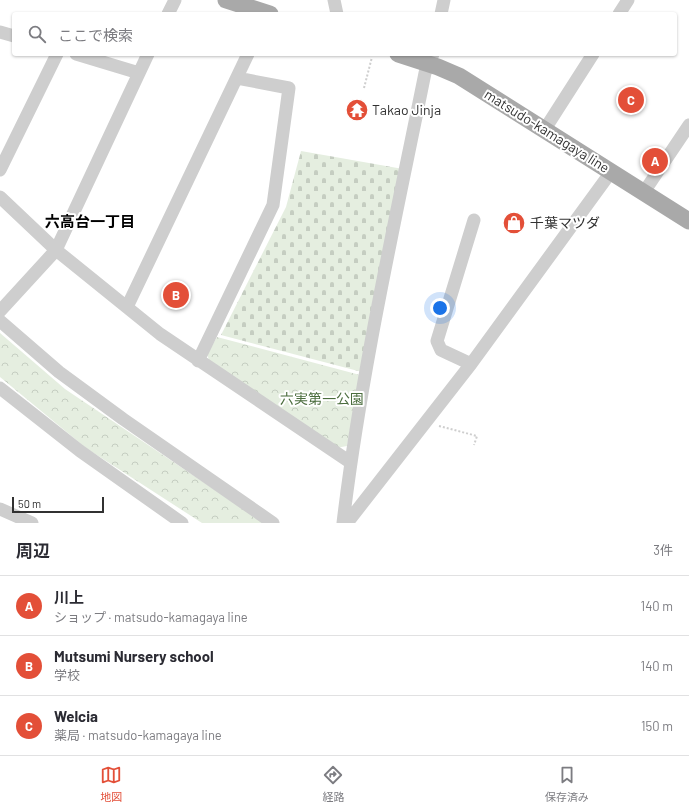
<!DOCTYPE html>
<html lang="ja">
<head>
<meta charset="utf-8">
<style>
	:root { --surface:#fff; --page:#f7f7f7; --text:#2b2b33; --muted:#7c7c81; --line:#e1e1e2; --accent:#e34f38 }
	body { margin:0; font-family:Barlow,"Noto Sans JP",sans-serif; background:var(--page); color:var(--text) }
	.scale { position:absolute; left:12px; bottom:10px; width:92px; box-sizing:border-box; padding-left:4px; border:2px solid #313131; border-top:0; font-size:11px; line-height:14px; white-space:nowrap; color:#313131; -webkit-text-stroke:3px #fff; paint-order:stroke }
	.you { position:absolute; left:440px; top:308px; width:14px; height:14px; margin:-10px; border:3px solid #fff; border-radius:50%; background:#1a73e8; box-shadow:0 0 0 6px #1a73e833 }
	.badge { display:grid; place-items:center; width:26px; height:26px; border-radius:50%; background:var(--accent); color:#fff; font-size:13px; font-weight:700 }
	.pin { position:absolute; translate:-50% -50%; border:2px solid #fff; box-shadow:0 1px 4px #0006 }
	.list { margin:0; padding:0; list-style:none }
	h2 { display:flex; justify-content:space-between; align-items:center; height:52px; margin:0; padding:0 16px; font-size:17px }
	h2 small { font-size:13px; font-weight:400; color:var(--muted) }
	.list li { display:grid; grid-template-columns:26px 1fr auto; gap:12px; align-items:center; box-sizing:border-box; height:60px; padding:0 16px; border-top:1px solid var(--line) }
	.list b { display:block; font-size:15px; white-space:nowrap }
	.list p { margin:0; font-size:13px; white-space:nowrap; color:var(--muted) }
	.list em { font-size:13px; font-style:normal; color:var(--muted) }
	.icon { flex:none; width:22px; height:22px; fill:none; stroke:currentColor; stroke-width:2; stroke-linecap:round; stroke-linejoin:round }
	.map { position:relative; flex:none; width:689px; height:523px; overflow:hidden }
	.search { position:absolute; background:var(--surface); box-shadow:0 1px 3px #0004; left:12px; right:12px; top:12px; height:44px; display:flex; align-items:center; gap:10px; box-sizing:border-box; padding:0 14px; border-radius:4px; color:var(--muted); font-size:15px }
	.sheet { height:232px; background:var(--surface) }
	nav { display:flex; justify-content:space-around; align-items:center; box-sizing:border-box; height:56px; border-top:1px solid var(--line); background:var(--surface); font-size:11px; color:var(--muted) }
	nav a { display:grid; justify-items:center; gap:2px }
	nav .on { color:var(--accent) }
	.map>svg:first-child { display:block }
	.cemetery { fill:url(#cemetery-stones) }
	.park { fill:url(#park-crowns) }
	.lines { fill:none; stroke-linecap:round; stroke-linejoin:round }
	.path { stroke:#cecece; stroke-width:2; stroke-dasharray:2 2; stroke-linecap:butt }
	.minor { stroke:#cecece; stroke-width:13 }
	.major { stroke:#a9a9a9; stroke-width:17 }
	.labels { text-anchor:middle; stroke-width:4; stroke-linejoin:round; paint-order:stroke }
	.poi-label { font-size:14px; fill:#313131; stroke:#fff; text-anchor:start }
	.street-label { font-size:14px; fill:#313131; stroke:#fff }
	.park-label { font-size:14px; fill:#4b6d3e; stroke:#fff }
	.neighbourhood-label { font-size:15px; font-weight:bold; fill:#000; stroke:#fff }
</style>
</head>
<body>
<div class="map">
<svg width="689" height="523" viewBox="0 0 689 523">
	<defs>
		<pattern id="cemetery-stones" width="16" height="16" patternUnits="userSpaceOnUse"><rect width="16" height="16" fill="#e5eee0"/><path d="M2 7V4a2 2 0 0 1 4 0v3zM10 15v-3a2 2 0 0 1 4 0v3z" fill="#c5cdc1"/></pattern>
		<pattern id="park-crowns" width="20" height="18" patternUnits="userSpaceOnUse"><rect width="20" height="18" fill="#e5eee0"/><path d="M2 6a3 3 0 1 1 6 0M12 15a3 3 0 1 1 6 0" fill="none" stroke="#c5cdc1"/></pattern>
	</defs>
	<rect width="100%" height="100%" fill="#fff"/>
	<!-- cemetery -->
	<path class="cemetery" d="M 301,151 L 403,169 L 362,372 L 221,335 L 286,207 Z"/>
	<!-- park -->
	<path class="park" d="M 0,333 L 65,389 L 264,523 L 202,523 L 86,448 L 0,377 Z
		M 217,337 L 360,375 L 347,446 L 336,448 L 210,363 L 207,354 Z"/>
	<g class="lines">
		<!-- path -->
		<path class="path" d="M 364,88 L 372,57
			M 439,426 L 477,436 L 474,445"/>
		<!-- minor -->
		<path class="minor" d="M 334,0 L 337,14
			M 168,14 L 175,0
			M 441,14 L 444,0
			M 619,14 L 628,0
			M 0,32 L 14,36
			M 76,54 L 139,73
			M 545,129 L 593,54
			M 0,170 L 57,54
			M 644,192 L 689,125
			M 0,197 L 56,250 L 160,334 L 350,462
			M 127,307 L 248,54
			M 0,311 L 56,250 L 148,54
			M 0,321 L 59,372 L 123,419 L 273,523
			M 198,361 L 273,205 L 289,88 L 237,78
			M 471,364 L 441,350 L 437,341 L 474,220
			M 0,388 L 80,451 L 182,523
			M 0,509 L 32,523
			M 343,523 C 361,372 395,222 425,73 L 433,54
			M 347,523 L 471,364 L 611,172"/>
		<!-- major -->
		<path class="major" d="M 226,0 L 270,14
			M 398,54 L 438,67 L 459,76 L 689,221"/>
	</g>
	<!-- icons -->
	<defs>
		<g id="temple-disc" transform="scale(1.15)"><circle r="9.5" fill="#e34f38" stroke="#fff"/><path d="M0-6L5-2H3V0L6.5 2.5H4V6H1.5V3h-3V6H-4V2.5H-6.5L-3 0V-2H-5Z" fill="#fff"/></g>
		<g id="shop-disc" transform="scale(1.15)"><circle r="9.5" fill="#e34f38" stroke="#fff"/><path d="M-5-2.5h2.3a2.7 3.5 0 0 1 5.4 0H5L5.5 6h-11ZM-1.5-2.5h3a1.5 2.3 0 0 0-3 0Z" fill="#fff"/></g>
	</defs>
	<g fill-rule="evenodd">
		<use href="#temple-disc" x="357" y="110"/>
		<use href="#shop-disc" x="514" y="223"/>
	</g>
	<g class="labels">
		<!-- poi labels -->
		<g class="poi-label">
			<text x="372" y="115">Takao Jinja</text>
			<text x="530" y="228">千葉マツダ</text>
		</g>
		<!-- street labels -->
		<g class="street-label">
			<text transform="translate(547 131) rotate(32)" y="5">matsudo-kamagaya line</text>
		</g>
		<!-- park labels -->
		<g class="park-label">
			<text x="322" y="404">六実第一公園</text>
		</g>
		<!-- neighbourhood labels -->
		<g class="neighbourhood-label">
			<text x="90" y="227">六高台一丁目</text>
		</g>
	</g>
</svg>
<div class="scale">50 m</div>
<div class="you"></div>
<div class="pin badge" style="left:655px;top:161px">A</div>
<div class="pin badge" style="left:176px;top:295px">B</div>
<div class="pin badge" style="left:631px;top:100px">C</div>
<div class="search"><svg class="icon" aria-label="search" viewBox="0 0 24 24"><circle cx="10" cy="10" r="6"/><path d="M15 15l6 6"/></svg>ここで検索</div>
</div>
<section class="sheet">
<h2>周辺<small>3件</small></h2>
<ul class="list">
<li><span class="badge">A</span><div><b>川上</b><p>ショップ · matsudo-kamagaya line</p></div><em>140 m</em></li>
<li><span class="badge">B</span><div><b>Mutsumi Nursery school</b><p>学校</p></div><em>140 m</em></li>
<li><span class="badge">C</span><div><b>Welcia</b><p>薬局 · matsudo-kamagaya line</p></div><em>150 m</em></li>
</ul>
</section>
<nav>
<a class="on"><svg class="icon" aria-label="map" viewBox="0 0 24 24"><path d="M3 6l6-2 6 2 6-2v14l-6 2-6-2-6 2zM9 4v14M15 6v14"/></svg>地図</a>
<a><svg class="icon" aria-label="directions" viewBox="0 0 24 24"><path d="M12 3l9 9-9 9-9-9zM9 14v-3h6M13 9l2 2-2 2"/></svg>経路</a>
<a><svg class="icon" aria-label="saved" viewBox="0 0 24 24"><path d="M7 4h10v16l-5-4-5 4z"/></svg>保存済み</a>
</nav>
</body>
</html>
